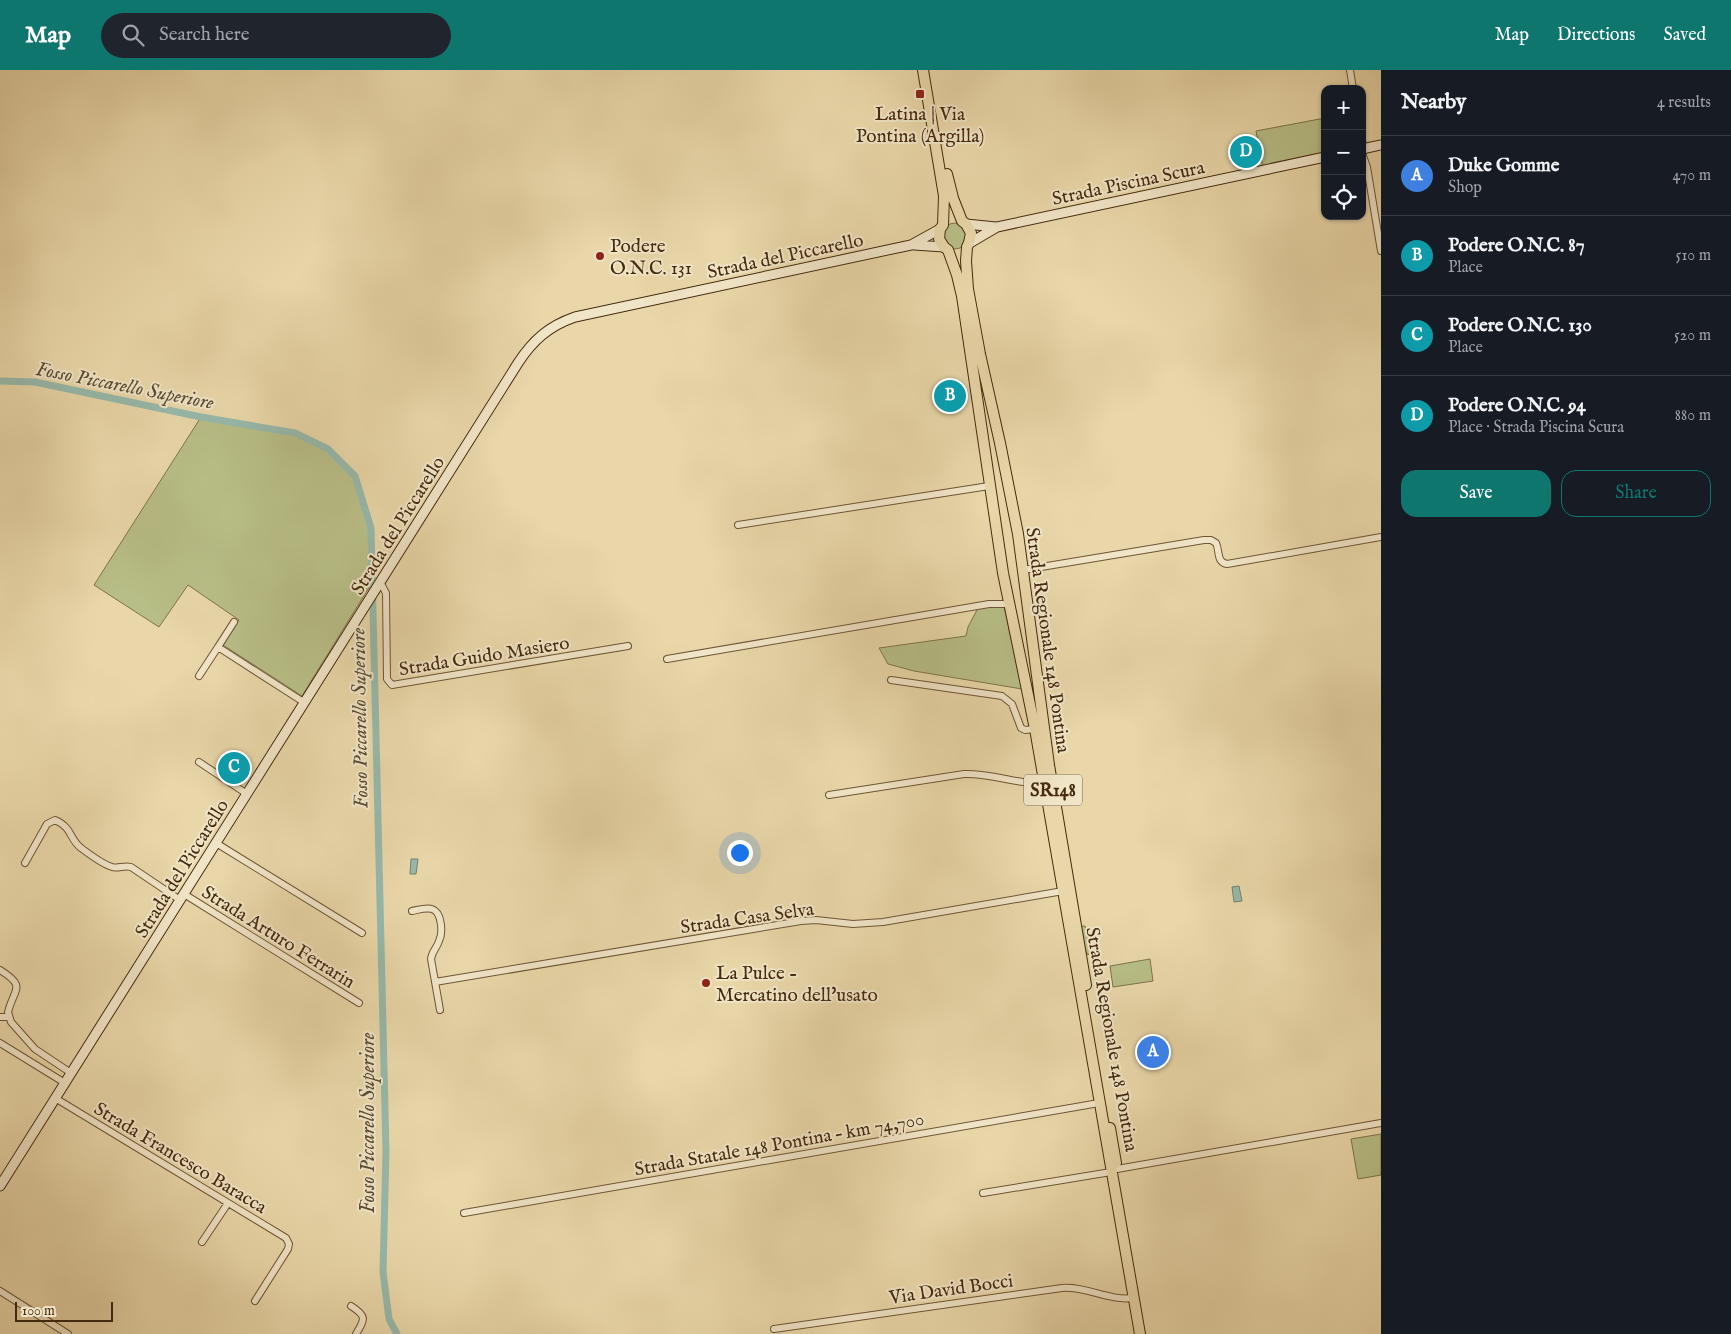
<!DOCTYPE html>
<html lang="en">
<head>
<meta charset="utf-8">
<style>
	:root { --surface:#171b24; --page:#20242c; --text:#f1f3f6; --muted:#9ea1a6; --line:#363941; --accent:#0f766e }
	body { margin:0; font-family:"IM FELL English",serif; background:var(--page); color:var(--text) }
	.controls { position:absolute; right:15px; top:15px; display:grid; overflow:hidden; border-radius:10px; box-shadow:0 1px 4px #0004 }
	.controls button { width:45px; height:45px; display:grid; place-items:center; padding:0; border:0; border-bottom:1px solid var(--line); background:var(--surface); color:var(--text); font:25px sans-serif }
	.scale { position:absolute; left:15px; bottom:12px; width:98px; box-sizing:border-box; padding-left:5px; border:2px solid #452a0e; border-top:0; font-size:14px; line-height:18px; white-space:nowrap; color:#452a0e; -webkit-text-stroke:4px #f1e5c7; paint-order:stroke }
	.you { position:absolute; left:739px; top:782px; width:18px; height:18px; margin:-12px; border:4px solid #fff; border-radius:50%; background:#1a73e8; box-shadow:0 0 0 8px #1a73e833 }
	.badge { display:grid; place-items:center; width:32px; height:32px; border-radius:50%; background:var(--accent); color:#fff; font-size:16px; font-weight:700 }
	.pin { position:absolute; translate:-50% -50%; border:2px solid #fff; box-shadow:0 1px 5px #0006 }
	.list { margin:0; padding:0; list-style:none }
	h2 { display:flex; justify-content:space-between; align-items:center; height:65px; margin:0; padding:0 20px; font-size:21px }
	h2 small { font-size:16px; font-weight:400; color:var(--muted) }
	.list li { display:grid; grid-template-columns:32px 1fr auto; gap:15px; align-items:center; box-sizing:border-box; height:80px; padding:0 20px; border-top:1px solid var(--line) }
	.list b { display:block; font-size:19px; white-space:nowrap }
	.list p { margin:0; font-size:16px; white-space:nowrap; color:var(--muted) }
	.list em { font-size:16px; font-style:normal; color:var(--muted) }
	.actions { display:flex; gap:10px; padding:15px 20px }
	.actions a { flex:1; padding:11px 0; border:1px solid var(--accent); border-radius:15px; text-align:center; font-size:18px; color:var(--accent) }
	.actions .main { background:var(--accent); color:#fff }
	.icon { flex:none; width:28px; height:28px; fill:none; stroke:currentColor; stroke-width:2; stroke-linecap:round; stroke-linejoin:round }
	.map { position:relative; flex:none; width:1381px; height:1264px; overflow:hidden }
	header { display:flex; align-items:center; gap:30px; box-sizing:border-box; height:70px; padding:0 25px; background:var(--accent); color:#fff }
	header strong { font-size:24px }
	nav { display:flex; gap:28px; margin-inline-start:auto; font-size:18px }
	.search { width:350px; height:45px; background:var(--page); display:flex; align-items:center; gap:12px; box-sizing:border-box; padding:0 18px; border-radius:28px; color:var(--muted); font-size:19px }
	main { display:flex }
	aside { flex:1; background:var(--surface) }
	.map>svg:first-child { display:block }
	.green { fill:#b8be87; stroke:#7e744a }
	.water { fill:#97b9ab; stroke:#76806c }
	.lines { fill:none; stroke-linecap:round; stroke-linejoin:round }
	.canal { stroke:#97b9ab; stroke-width:7 }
	.street-casing { stroke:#6e5535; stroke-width:8 }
	.secondary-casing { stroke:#452a0e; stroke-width:11 }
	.primary-casing { stroke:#452a0e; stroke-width:12 }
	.street { stroke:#f1e5c7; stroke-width:6 }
	.secondary { stroke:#f1e5c7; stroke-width:9 }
	.primary { stroke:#e9d7a9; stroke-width:10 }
	.poi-dot { fill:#8f2418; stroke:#f1e5c7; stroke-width:2 }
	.labels { text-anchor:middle; stroke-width:4; stroke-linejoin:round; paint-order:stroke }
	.shield { fill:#f1e5c7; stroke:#796246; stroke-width:1 }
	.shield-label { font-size:18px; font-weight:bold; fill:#452a0e }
	.poi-label { font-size:19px; fill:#452a0e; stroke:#f1e5c7; text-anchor:start }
	.street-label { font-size:19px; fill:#452a0e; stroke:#f1e5c7 }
	.water-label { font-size:20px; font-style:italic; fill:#5a4e35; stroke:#f1e5c7 }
</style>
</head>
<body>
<header>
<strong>Map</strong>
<div class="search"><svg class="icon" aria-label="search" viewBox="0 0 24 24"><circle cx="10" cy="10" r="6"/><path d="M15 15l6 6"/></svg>Search here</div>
<nav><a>Map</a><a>Directions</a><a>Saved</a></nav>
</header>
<main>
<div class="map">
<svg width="1381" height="1264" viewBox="0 0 1381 1264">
	<rect width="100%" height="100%" fill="#e9d7a9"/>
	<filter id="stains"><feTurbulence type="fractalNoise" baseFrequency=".004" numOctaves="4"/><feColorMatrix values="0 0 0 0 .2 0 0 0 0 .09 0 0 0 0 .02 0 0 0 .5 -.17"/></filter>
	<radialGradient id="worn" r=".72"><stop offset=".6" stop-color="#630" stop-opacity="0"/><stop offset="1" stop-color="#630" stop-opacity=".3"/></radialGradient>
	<!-- green -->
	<path class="green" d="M 1325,48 L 1325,85 L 1263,98 L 1256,61 Z
		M942 166a13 13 0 1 1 26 0a13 13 0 1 1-26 0Z
		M 201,347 L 295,363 L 328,379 L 355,406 L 371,458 L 373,511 L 302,626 L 223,575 L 239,550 L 188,515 L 159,557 L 94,515 Z
		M 1004,536 L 1022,619 L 914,601 L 888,594 L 879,578 L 966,566 L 968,557 L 978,538 Z
		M 1083,856 L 1085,856 L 1091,881 L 1088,885 L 1084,878 L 1081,857 Z
		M 1150,889 L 1153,911 L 1113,917 L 1110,896 Z
		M 1381,1064 L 1381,1105 L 1358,1109 L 1351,1069 Z"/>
	<!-- water -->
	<path class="water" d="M 411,789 L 418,789 L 416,804 L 410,804 Z
		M 1239,816 L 1242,831 L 1234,832 L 1232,817 Z"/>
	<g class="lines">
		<!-- canal -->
		<path class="canal" d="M 0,311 L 35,312 L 201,347 L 295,363 L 328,379 L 355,406 L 371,458 L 386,1081 L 383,1202 L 389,1249 L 397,1264"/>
		<!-- street casing -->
		<g class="street-casing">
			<path id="street" d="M 1350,0 L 1353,19
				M 1362,71 L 1364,79
				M 1362,83 L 1367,97 L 1381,181
				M 738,455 L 989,416
				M 1023,500 L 1204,470 L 1211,470 L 1216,473 C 1220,481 1216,492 1227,494 L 1381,467
				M 380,512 L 386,523 L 387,609 L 392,615 L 628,576
				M 234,552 L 218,577 L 305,633
				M 667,589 L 989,534 L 1009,534
				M 199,606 L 218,577
				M 891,610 L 1002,626 L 1012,634 L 1021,658 L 1025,660 L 1035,659
				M 199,692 L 247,724
				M 829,725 L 964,704 C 991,703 1017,714 1044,714
				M 216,773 L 362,863
				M 25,793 L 47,754 L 55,750 C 73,758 69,769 81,778 C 89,784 102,794 112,797 C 118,799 124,795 131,797 L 180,830
				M 184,824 L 359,933
				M 412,841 C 418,840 426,837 432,839 C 442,842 443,863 439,871 C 437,878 432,881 431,889 L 440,940
				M 0,900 C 27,917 14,918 8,942 L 11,952 L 35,979 L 71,1003
				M 435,912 L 801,851 L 816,850 L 853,854 L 883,852 L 1063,821
				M 0,947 L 9,947
				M 0,973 L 65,1013
				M 55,1028 L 286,1168 L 289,1174 L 288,1179 L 255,1231
				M 1117,1099 L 1381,1053
				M 983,1123 L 1111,1102
				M 464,1143 L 1099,1033
				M 202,1172 L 228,1133
				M 0,1221 L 68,1264
				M 351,1236 C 367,1246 365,1249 356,1264
				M 774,1259 L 1062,1218 C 1086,1216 1109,1231 1132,1228"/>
		</g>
		<!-- secondary casing -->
		<g class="secondary-casing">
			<path id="secondary" d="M 1362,79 L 1381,75
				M 966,154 L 996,157
				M 968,174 L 997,157 L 1325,87
				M 914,175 L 944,177
				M 0,1116 L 518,293 C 533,270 549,256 575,247 L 911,175 L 940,159"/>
		</g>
		<!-- primary casing -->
		<g class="primary-casing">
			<path id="primary" d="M 923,0 L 944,126 L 943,155 L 940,159 L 939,169 L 944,177 L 948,180 L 957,205 L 962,226 L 1003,503 L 1035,659 L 1140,1264
				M 947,104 L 953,128 L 962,151 L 966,154 L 971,163 L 969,173 L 967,177 L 966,191 L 968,219 L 980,284 L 1000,373 L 1018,464 L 1049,695 L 1086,915
				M 1110,1058 L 1116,1093"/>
		</g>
		<!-- street -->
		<use href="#street" class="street"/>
		<!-- secondary -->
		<use href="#secondary" class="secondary"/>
		<!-- primary -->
		<use href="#primary" class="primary"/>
	</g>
	<!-- markers -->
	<g class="poi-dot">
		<rect x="915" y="19" width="10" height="10" rx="2.5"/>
		<circle cx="600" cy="186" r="5"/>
		<circle cx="706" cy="913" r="5"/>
	</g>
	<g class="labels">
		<!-- shield labels -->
		<rect class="shield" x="1024" y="704.5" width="58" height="31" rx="4"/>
		<g class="shield-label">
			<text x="1053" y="726">SR148</text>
		</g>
		<!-- poi labels -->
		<g class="poi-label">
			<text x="920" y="50" text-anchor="middle">Latina | Via<tspan x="920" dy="22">Pontina (Argilla)</tspan></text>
			<text x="610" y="182">Podere<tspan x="610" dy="22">O.N.C. 131</tspan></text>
			<text x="716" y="909">La Pulce -<tspan x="716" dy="22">Mercatino dell'usato</tspan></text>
		</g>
		<!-- street labels -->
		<g class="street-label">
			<text transform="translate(1128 112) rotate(-12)" y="7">Strada Piscina Scura</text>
			<text transform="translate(785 185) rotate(-12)" y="7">Strada del Piccarello</text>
			<text transform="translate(397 455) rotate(-58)" y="7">Strada del Piccarello</text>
			<text transform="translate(1049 570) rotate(82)" y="7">Strada Regionale 148 Pontina</text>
			<text transform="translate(484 585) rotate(-9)" y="7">Strada Guido Masiero</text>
			<text transform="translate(181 798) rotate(-58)" y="7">Strada del Piccarello</text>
			<text transform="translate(747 847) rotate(-8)" y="7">Strada Casa Selva</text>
			<text transform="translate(279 866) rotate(32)" y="7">Strada Arturo Ferrarin</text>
			<text transform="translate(1113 969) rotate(80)" y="7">Strada Regionale 148 Pontina</text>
			<text transform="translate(779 1073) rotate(-10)" y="7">Strada Statale 148 Pontina – km 74,700</text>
			<text transform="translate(181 1087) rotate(31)" y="7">Strada Francesco Baracca</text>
			<text transform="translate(951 1218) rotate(-8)" y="7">Via David Bocci</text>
		</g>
		<!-- water labels -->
		<g class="water-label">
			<text transform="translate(125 315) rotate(11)" y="7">Fosso Piccarello Superiore</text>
			<text transform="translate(359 648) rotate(-91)" y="7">Fosso Piccarello Superiore</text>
			<text transform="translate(367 1053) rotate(-90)" y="7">Fosso Piccarello Superiore</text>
		</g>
	</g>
	<rect width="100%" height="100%" filter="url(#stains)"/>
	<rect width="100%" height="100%" fill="url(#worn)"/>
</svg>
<div class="controls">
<button>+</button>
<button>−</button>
<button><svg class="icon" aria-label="locate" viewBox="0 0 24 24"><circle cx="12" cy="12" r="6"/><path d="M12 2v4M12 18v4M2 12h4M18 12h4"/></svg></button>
</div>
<div class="scale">100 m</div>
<div class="you"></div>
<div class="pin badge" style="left:1153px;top:982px;background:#3f7fe0">A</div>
<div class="pin badge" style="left:950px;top:326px;background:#0f9aa8">B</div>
<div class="pin badge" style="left:234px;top:698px;background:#0f9aa8">C</div>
<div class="pin badge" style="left:1246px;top:82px;background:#0f9aa8">D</div>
</div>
<aside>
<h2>Nearby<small>4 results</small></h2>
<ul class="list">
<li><span class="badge" style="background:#3f7fe0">A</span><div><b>Duke Gomme</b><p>Shop</p></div><em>470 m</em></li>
<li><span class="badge" style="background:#0f9aa8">B</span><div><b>Podere O.N.C. 87</b><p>Place</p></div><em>510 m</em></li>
<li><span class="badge" style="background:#0f9aa8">C</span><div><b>Podere O.N.C. 130</b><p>Place</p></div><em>520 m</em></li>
<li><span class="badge" style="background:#0f9aa8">D</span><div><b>Podere O.N.C. 94</b><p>Place · Strada Piscina Scura</p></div><em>880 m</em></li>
</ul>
<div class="actions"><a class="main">Save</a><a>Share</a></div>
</aside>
</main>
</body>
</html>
